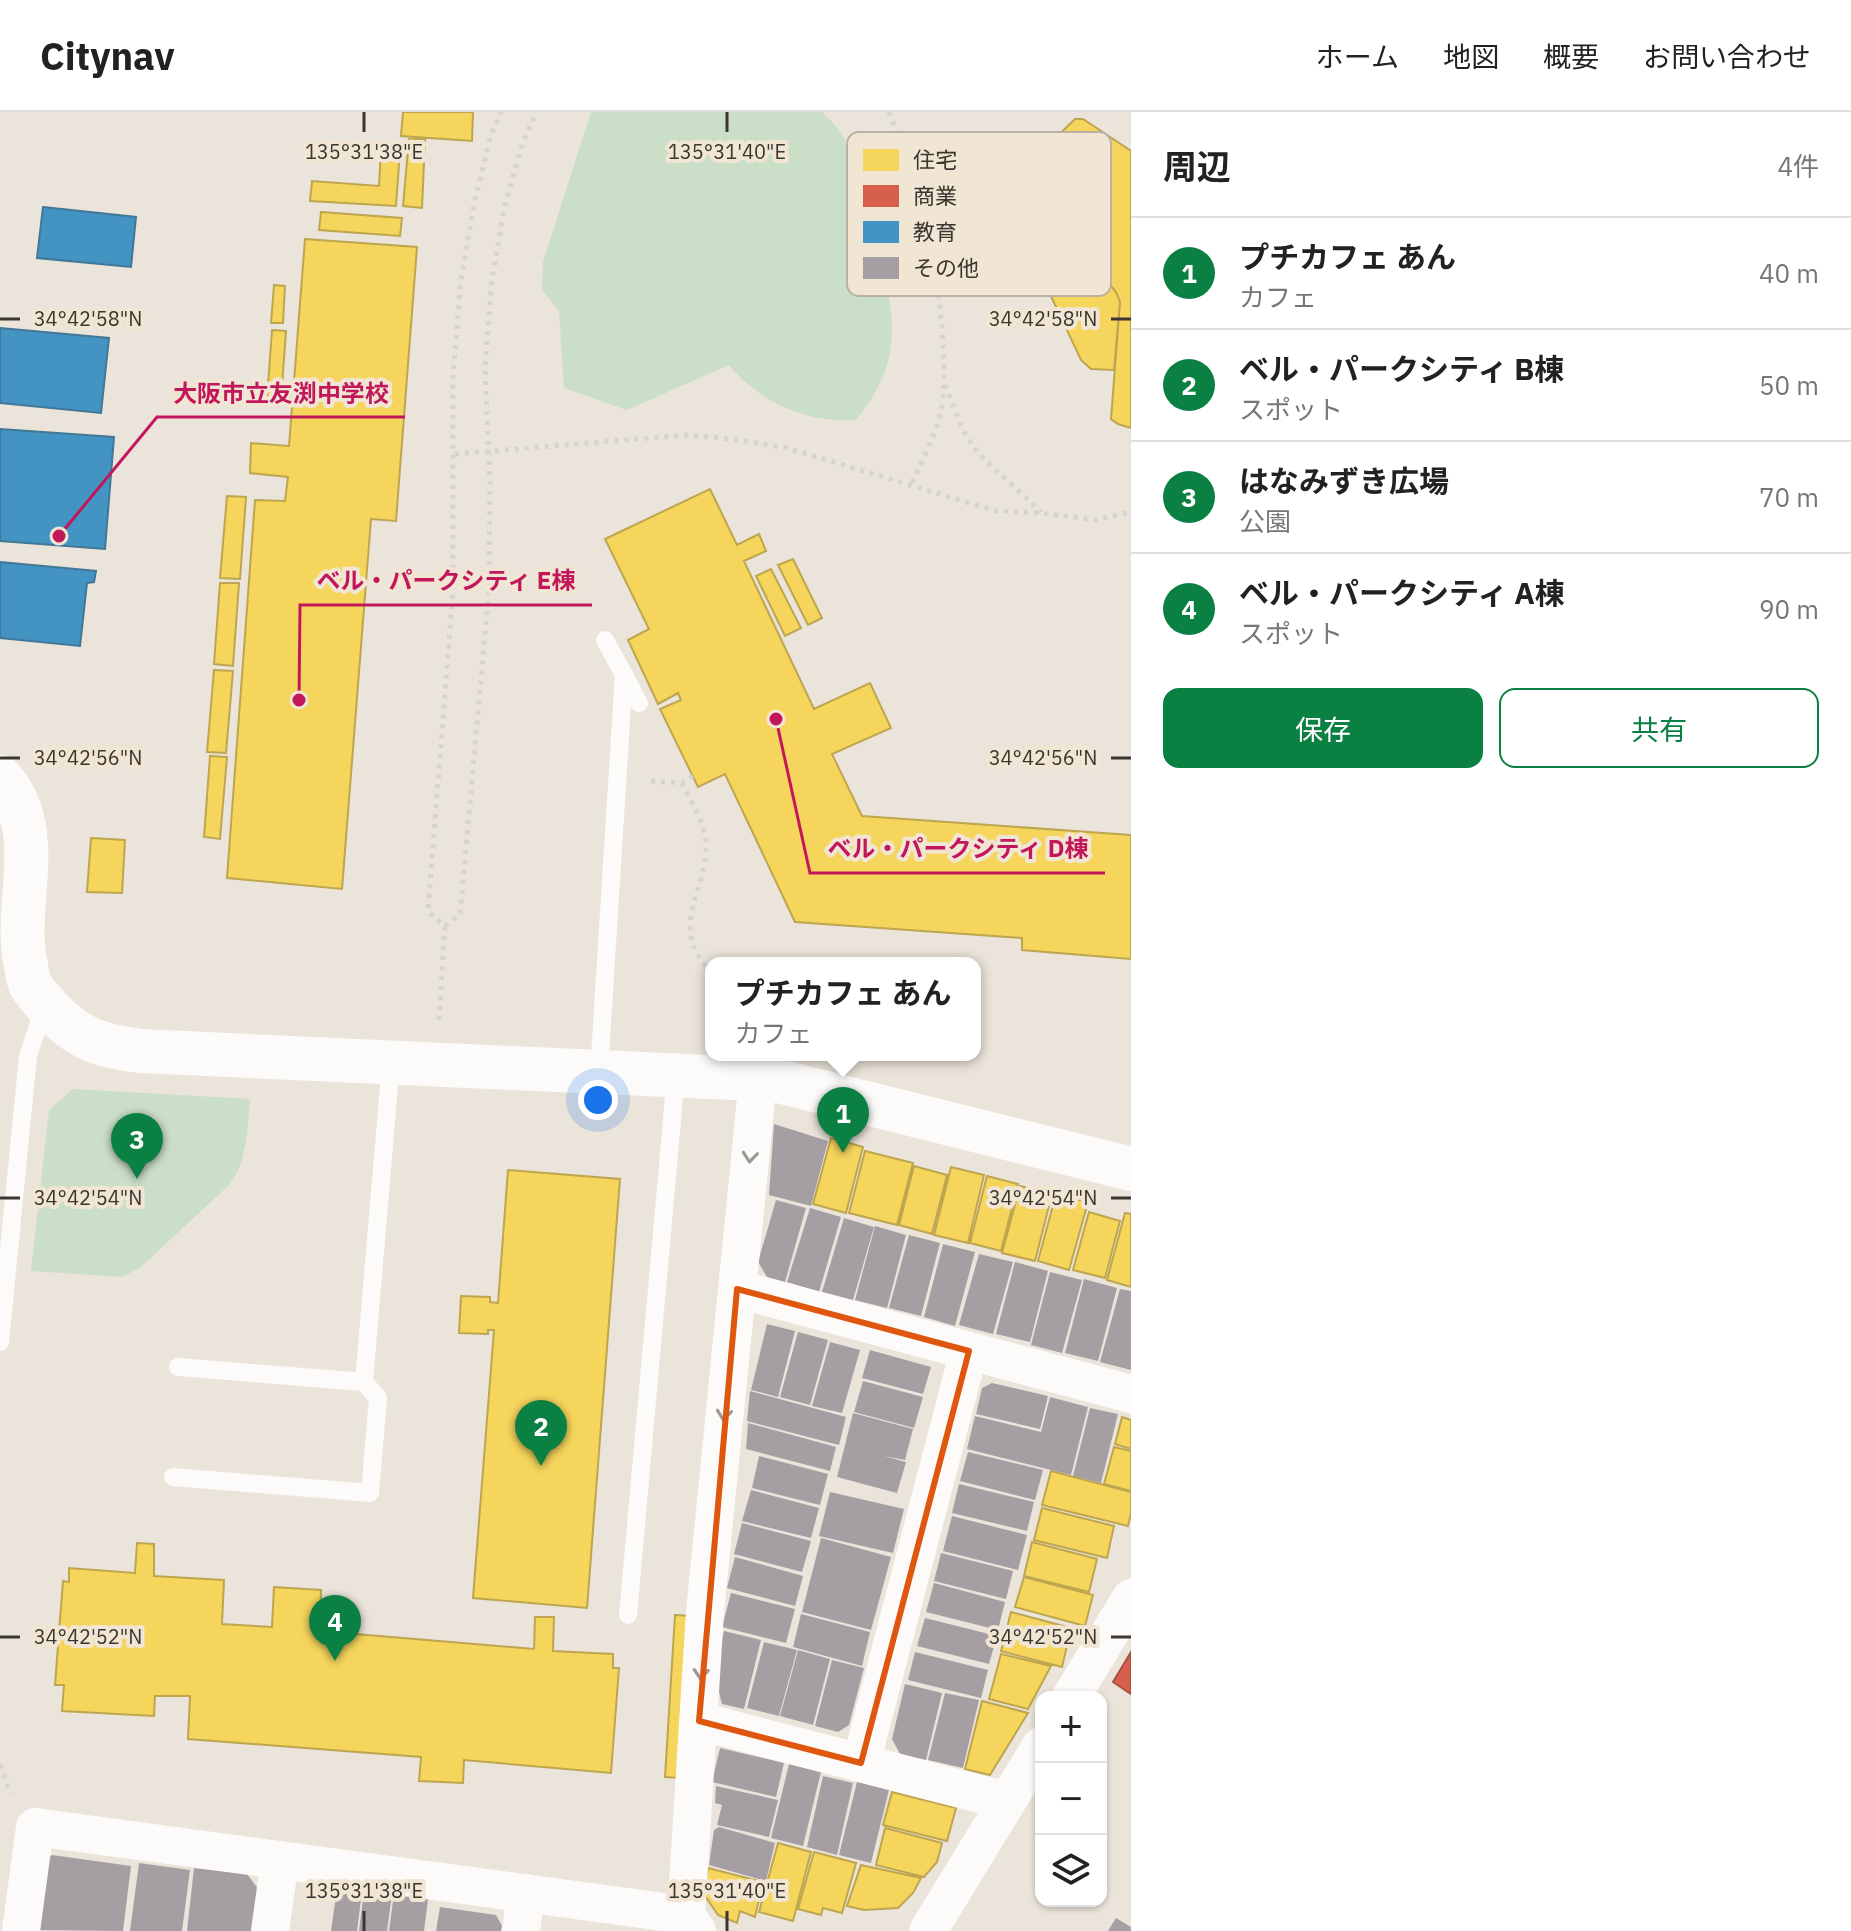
<!DOCTYPE html>
<html lang="ja">
<head>
<meta charset="utf-8">
<style>
	:root { --surface:#fff; --page:#f2f2f2; --text:#222; --muted:#767676; --line:#e0e0e0; --accent:#0b8043 }
	body { margin:0; font-family:"IBM Plex Sans","Noto Sans JP",sans-serif; background:var(--page); color:var(--text) }
	.controls { position:absolute; right:24px; bottom:24px; display:grid; overflow:hidden; border-radius:16px; box-shadow:0 2px 6px #0004 }
	.controls button { width:72px; height:72px; display:grid; place-items:center; padding:0; border:0; border-bottom:2px solid var(--line); background:var(--surface); color:var(--text); font:40px sans-serif }
	.you { position:absolute; left:598px; top:988px; width:28px; height:28px; margin:-20px; border:6px solid #fff; border-radius:50%; background:#1a73e8; box-shadow:0 0 0 12px #1a73e833 }
	.badge { display:grid; place-items:center; width:52px; height:52px; border-radius:50%; background:var(--accent); color:#fff; font-size:26px; font-weight:700 }
	.pin { position:absolute; translate:-50% -66px; filter:drop-shadow(0 2px 4px #0008) }
	.pin::after { content:''; position:absolute; top:42px; width:28px; height:24px; background:inherit; clip-path:polygon(0 0,100% 0,50% 100%) }
	.popup { position:absolute; left:705px; top:845px; width:276px; height:104px; box-sizing:border-box; display:grid; place-content:center; border-radius:16px; background:var(--surface); filter:drop-shadow(0 2px 6px #0005); font-size:26px; white-space:nowrap; color:var(--muted) }
	.popup b { font-size:30px; color:var(--text) }
	.popup::after { content:''; position:absolute; left:50%; top:100%; margin-left:-16px; border:16px solid transparent; border-top-color:var(--surface) }
	.list { margin:0; padding:0; list-style:none }
	h2 { display:flex; justify-content:space-between; align-items:center; height:104px; margin:0; padding:0 32px; font-size:34px }
	h2 small { font-size:26px; font-weight:400; color:var(--muted) }
	.list li { display:grid; grid-template-columns:52px 1fr auto; gap:24px; align-items:center; box-sizing:border-box; height:112px; padding:0 32px; border-top:2px solid var(--line) }
	.list b { display:block; font-size:30px; white-space:nowrap }
	.list p { margin:0; font-size:26px; white-space:nowrap; color:var(--muted) }
	.list em { font-size:26px; font-style:normal; color:var(--muted) }
	.actions { display:flex; gap:16px; padding:24px 32px }
	.actions a { flex:1; padding:18px 0; border:2px solid var(--accent); border-radius:16px; text-align:center; font-size:28px; color:var(--accent) }
	.actions .main { background:var(--accent); color:#fff }
	.icon { flex:none; width:44px; height:44px; fill:none; stroke:currentColor; stroke-width:2; stroke-linecap:round; stroke-linejoin:round }
	.map { position:relative; flex:none; width:1131px; height:1819px; overflow:hidden }
	header { display:flex; align-items:center; gap:48px; box-sizing:border-box; height:112px; padding:0 40px; background:var(--surface); border-bottom:2px solid var(--line) }
	header strong { font-size:38px }
	nav { display:flex; gap:44px; margin-inline-start:auto; font-size:28px }
	main { display:flex }
	aside { flex:1; background:var(--surface) }
	.map>svg:first-child { display:block }
	.green { fill:#cbdec8 }
	.homes { fill:#f6d55c; stroke:#bea54f; stroke-width:2 }
	.shops { fill:#d6604d; stroke:#a85344; stroke-width:2 }
	.schools { fill:#4393c3; stroke:#417797; stroke-width:2 }
	.building { fill:#a59fa4 }
	.lines { fill:none; stroke-linecap:round; stroke-linejoin:round }
	.path { stroke:#d6d4d2; stroke-width:5; stroke-dasharray:4 6; stroke-linecap:butt }
	.service { stroke:#fcfbf9; stroke-width:18 }
	.minor { stroke:#fcfbf9; stroke-width:38 }
	.tertiary { stroke:#fcfbf9; stroke-width:44 }
	.oneway { stroke:#9c9894 }
	.marked { fill:none; stroke:#df570e; stroke-width:6; stroke-linejoin:round }
	.ticks { fill:none; stroke:#3b3630; stroke-width:3 }
	.key { fill:#f1e5d4; stroke:#bab0a3; stroke-width:2 }
	.key-label { font-size:22px; fill:#3b3630 }
	.ticks-label { font-size:20px; text-anchor:middle; fill:#3b3630; stroke:#f1e5d4; stroke-width:8; stroke-linejoin:round; paint-order:stroke }
	.leader { fill:none; stroke:#c2185b; stroke-width:3 }
	.callout-dot { fill:#c2185b; stroke:#f1e5d4; stroke-width:3 }
	.callout-label { font-size:24px; text-anchor:middle; font-weight:bold; fill:#c2185b; stroke:#f1e5d4; stroke-width:8; stroke-linejoin:round; paint-order:stroke }
</style>
</head>
<body>
<header>
<strong>Citynav</strong>
<nav><a>ホーム</a><a>地図</a><a>概要</a><a>お問い合わせ</a></nav>
</header>
<main>
<div class="map">
<svg width="1131" height="1819" viewBox="0 0 1131 1819">
	<rect width="100%" height="100%" fill="#ebe4da"/>
	<!-- green -->
	<path class="green" d="M 591,0 L 822,0 C 829,7 838,15 843,24 C 854,42 849,90 849,112 C 858,121 869,129 875,139 C 883,152 885,167 888,181 C 898,232 889,268 856,308 C 807,311 760,291 729,253 L 627,298 L 564,276 L 559,199 L 542,178 L 543,150 Z
		M 73,977 L 250,987 C 247,1017 248,1049 229,1073 L 141,1155 L 122,1165 L 31,1159 L 49,998 Z"/>
	<!-- homes -->
	<path class="homes" d="M 403,0 L 473,0 L 472,29 L 401,24 Z
		M 1075,7 L 1083,7 L 1131,39 L 1131,316 L 1118,312 L 1111,307 L 1120,190 L 1116,180 L 1111,174 L 1015,108 L 1014,99 L 1030,56 L 1040,41 Z
		M 409,26 L 425,28 L 422,96 L 403,94 Z
		M 381,37 L 400,38 L 396,94 L 310,89 L 312,69 L 379,74 Z
		M 1017,53 L 1030,56 L 1014,99 L 1015,108 L 1111,174 L 1116,180 L 1120,190 L 1114,258 L 1091,257 L 1081,248 L 1033,146 L 992,116 L 983,105 L 980,91 L 981,80 L 988,67 L 1004,55 Z
		M 321,100 L 402,106 L 400,124 L 319,118 Z
		M 305,127 L 417,135 L 396,409 L 371,407 L 342,777 L 227,766 L 255,388 L 285,389 L 288,365 L 250,361 L 251,331 L 289,334 Z
		M 274,173 L 285,174 L 283,211 L 271,211 Z
		M 272,218 L 286,219 L 281,288 L 267,287 Z
		M 710,377 L 737,433 L 759,422 L 766,439 L 744,449 L 814,597 L 870,571 L 891,616 L 832,642 L 862,704 L 1131,723 L 1131,847 L 1022,838 L 1022,826 L 795,810 L 725,662 L 698,675 L 660,597 L 681,588 L 678,581 L 658,592 L 628,528 L 649,517 L 605,427 Z
		M 227,384 L 246,385 L 240,467 L 220,466 Z
		M 793,447 L 822,506 L 808,513 L 778,453 Z
		M 771,457 L 801,516 L 785,524 L 756,464 Z
		M 220,471 L 239,471 L 233,554 L 214,552 Z
		M 214,558 L 233,559 L 226,641 L 207,640 Z
		M 210,644 L 227,645 L 220,727 L 204,725 Z
		M 91,726 L 125,728 L 122,781 L 87,780 Z
		M 831,1026 L 863,1035 L 846,1101 L 813,1092 Z
		M 865,1039 L 913,1051 L 897,1113 L 849,1101 Z
		M 914,1054 L 947,1063 L 932,1122 L 899,1113 Z
		M 951,1055 L 984,1063 L 968,1131 L 934,1123 Z
		M 508,1058 L 620,1067 L 587,1496 L 473,1486 L 494,1218 L 488,1218 L 488,1222 L 459,1221 L 461,1184 L 490,1185 L 490,1190 L 498,1191 Z
		M 987,1064 L 1018,1072 L 1001,1139 L 970,1131 Z
		M 1020,1074 L 1052,1082 L 1035,1149 L 1002,1141 Z
		M 1056,1082 L 1088,1090 L 1069,1158 L 1038,1149 Z
		M 1089,1100 L 1120,1109 L 1105,1166 L 1073,1158 Z
		M 1125,1101 L 1131,1102 L 1131,1175 L 1107,1168 Z
		M 1122,1305 L 1131,1308 L 1131,1337 L 1115,1332 Z
		M 1114,1335 L 1131,1339 L 1131,1379 L 1104,1372 Z
		M 1051,1359 L 1131,1380 L 1131,1401 L 1128,1414 L 1042,1393 Z
		M 1042,1396 L 1114,1414 L 1107,1446 L 1034,1428 Z
		M 1032,1430 L 1097,1447 L 1089,1480 L 1024,1464 Z
		M 137,1431 L 154,1432 L 154,1464 L 224,1468 L 222,1512 L 272,1515 L 274,1475 L 321,1478 L 320,1519 L 534,1537 L 535,1505 L 554,1505 L 553,1539 L 613,1542 L 613,1556 L 619,1556 L 611,1661 L 464,1648 L 463,1671 L 419,1669 L 421,1645 L 188,1627 L 190,1584 L 155,1584 L 154,1604 L 62,1599 L 64,1573 L 55,1573 L 63,1469 L 69,1470 L 69,1456 L 135,1461 Z
		M 1024,1465 L 1093,1483 L 1085,1514 L 1015,1495 Z
		M 1011,1500 L 1071,1516 L 1062,1555 L 1001,1539 Z
		M 675,1503 L 690,1504 L 680,1666 L 665,1665 Z
		M 1001,1542 L 1051,1554 L 1028,1597 L 989,1587 Z
		M 982,1589 L 1028,1601 L 990,1663 L 965,1657 Z
		M 892,1680 L 956,1696 L 947,1729 L 883,1713 Z
		M 885,1716 L 942,1731 L 937,1750 L 924,1765 L 876,1753 Z
		M 778,1731 L 811,1740 L 793,1809 L 759,1800 Z
		M 814,1740 L 856,1751 L 842,1801 L 823,1796 L 821,1803 L 798,1797 Z
		M 861,1753 L 921,1766 L 913,1781 L 898,1796 L 864,1798 L 847,1794 Z
		M 708,1756 L 763,1770 L 755,1805 L 740,1799 L 737,1811 L 718,1803 L 703,1781 Z"/>
	<!-- shops -->
	<path class="shops" d="M 1131,1540 L 1131,1582 L 1113,1570 Z"/>
	<!-- schools -->
	<path class="schools" d="M 43,95 L 136,105 L 131,155 L 37,146 Z
		M 0,216 L 109,226 L 101,301 L 0,291 Z
		M 0,317 L 114,325 L 105,437 L 0,429 Z
		M 0,450 L 96,459 L 94,470 L 87,471 L 80,534 L 0,526 Z"/>
	<!-- building -->
	<path class="building" d="M 774,1012 L 828,1029 L 811,1094 L 769,1083 Z
		M 776,1088 L 806,1096 L 785,1170 L 767,1165 L 758,1150 Z
		M 810,1096 L 841,1105 L 819,1180 L 787,1170 Z
		M 844,1106 L 874,1115 L 853,1188 L 822,1180 Z
		M 875,1114 L 906,1123 L 887,1196 L 855,1188 Z
		M 909,1123 L 940,1131 L 921,1204 L 889,1196 Z
		M 943,1132 L 975,1140 L 955,1214 L 924,1205 Z
		M 979,1142 L 1013,1150 L 993,1222 L 959,1213 Z
		M 1015,1150 L 1048,1159 L 1030,1230 L 996,1222 Z
		M 1050,1160 L 1082,1168 L 1062,1241 L 1031,1233 Z
		M 1084,1167 L 1117,1176 L 1098,1249 L 1065,1241 Z
		M 1120,1177 L 1131,1179 L 1131,1258 L 1100,1250 Z
		M 767,1212 L 795,1219 L 778,1285 L 751,1278 Z
		M 798,1220 L 828,1228 L 810,1293 L 780,1285 Z
		M 830,1230 L 860,1238 L 842,1301 L 812,1294 Z
		M 870,1238 L 931,1255 L 923,1282 L 862,1266 Z
		M 863,1269 L 923,1285 L 914,1316 L 854,1300 Z
		M 992,1271 L 1048,1284 L 1040,1317 L 976,1302 L 982,1276 Z
		M 750,1279 L 846,1305 L 839,1333 L 747,1309 Z
		M 1050,1285 L 1088,1295 L 1071,1363 L 967,1337 L 975,1304 L 1041,1320 Z
		M 1090,1296 L 1118,1302 L 1101,1371 L 1073,1364 Z
		M 853,1301 L 913,1317 L 905,1348 L 884,1344 L 906,1350 L 897,1381 L 837,1365 Z
		M 748,1311 L 836,1335 L 830,1359 L 746,1337 Z
		M 968,1340 L 1043,1358 L 1035,1388 L 960,1369 Z
		M 759,1344 L 828,1362 L 820,1393 L 752,1376 Z
		M 959,1372 L 1034,1390 L 1027,1419 L 952,1401 Z
		M 751,1378 L 819,1396 L 811,1426 L 742,1409 Z
		M 830,1380 L 904,1397 L 893,1441 L 819,1424 Z
		M 952,1404 L 1027,1423 L 1018,1458 L 943,1439 Z
		M 742,1411 L 811,1429 L 802,1460 L 734,1442 Z
		M 821,1426 L 891,1445 L 871,1518 L 802,1500 Z
		M 941,1441 L 1013,1459 L 1006,1487 L 934,1469 Z
		M 735,1445 L 803,1464 L 795,1494 L 727,1476 Z
		M 934,1471 L 1005,1490 L 998,1518 L 926,1500 Z
		M 731,1481 L 795,1497 L 786,1531 L 722,1515 Z
		M 801,1502 L 870,1520 L 862,1554 L 793,1535 Z
		M 925,1506 L 997,1524 L 989,1552 L 917,1534 Z
		M 724,1519 L 761,1528 L 744,1597 L 722,1592 L 714,1560 Z
		M 764,1530 L 797,1538 L 779,1604 L 747,1596 Z
		M 798,1538 L 830,1547 L 813,1613 L 780,1604 Z
		M 915,1540 L 988,1558 L 981,1586 L 908,1568 Z
		M 832,1548 L 864,1556 L 849,1613 L 838,1620 L 815,1614 Z
		M 905,1572 L 942,1581 L 926,1648 L 900,1642 L 892,1627 Z
		M 945,1581 L 979,1588 L 963,1656 L 928,1648 Z
		M 720,1636 L 784,1651 L 776,1685 L 712,1670 Z
		M 789,1652 L 821,1660 L 803,1734 L 771,1726 Z
		M 823,1664 L 853,1671 L 837,1743 L 807,1735 Z
		M 857,1670 L 889,1678 L 871,1751 L 839,1743 Z
		M 716,1674 L 778,1688 L 769,1725 L 717,1713 L 722,1693 L 715,1691 Z
		M 719,1715 L 775,1731 L 766,1769 L 709,1753 L 714,1718 Z
		M 52,1743 L 131,1754 L 123,1819 L 36,1818 L 45,1750 Z
		M 139,1751 L 190,1758 L 182,1819 L 130,1819 Z
		M 194,1756 L 247,1762 L 258,1777 L 253,1819 L 187,1819 Z
		M 362,1779 L 357,1819 L 331,1819 L 336,1784 Z
		M 364,1779 L 392,1782 L 387,1819 L 359,1819 Z
		M 394,1782 L 428,1787 L 424,1819 L 389,1819 Z
		M 440,1795 L 496,1803 L 502,1814 L 501,1819 L 436,1819 Z
		M 1116,1806 L 1131,1815 L 1131,1819 L 1108,1819 Z"/>
	<g class="lines">
		<!-- path -->
		<path class="path" d="M 889,0 C 920,76 939,151 943,233 C 944,258 946,282 939,307 C 932,330 920,353 910,375
			M 945,273 L 964,320 L 978,341 L 1041,400
			M 455,342 L 686,323 L 734,327 L 787,336 L 996,399 L 1041,401 L 1094,408 L 1131,400
			M 651,669 L 682,671 L 693,664
			M 682,671 C 691,690 707,714 706,735 C 706,781 667,815 711,860
			M 445,814 L 460,803 L 489,478 L 490,371 L 485,256 L 492,167 L 504,97 L 522,33 L 536,0
			M 439,908 L 445,814 L 428,799 L 453,478 L 453,263 L 461,167 L 474,93 L 490,26 L 501,0
			M 0,1653 L 11,1682"/>
		<!-- service -->
		<path class="service" d="M 605,528 L 639,591
			M 599,960 L 624,562
			M 0,1230 L 28,944 L 45,893
			M 178,1255 L 364,1270 L 391,950
			M 173,1365 L 370,1381 L 378,1286 L 364,1270
			M 628,1503 L 676,963"/>
		<!-- minor -->
		<path class="minor" d="M 737,1177 L 1131,1282
			M 1071,1585 L 1131,1486
			M 699,1609 L 1007,1689
			M 861,1651 L 969,1239
			M 21,1819 L 35,1715 L 686,1803
			M 270,1819 L 280,1748
			M 521,1819 L 526,1781
			M 697,1819 L 686,1803 L 705,1500 L 758,967
			M 928,1819 L 1041,1634"/>
		<!-- tertiary -->
		<path class="tertiary" d="M 0,665 C 49,720 12,790 26,854 C 27,859 28,867 30,872 C 34,880 43,889 49,896 C 78,927 100,934 141,939 L 774,968 L 1131,1057"/>
	</g>
	<!-- one-way arrows -->
	<defs><path id="oneway-chevron" d="M-2-3.5L2.5 0L-2 3.5" fill="none" stroke-width="1.6" stroke-linecap="round" stroke-linejoin="round" transform="scale(2)"/></defs>
	<g class="oneway">
		<use href="#oneway-chevron" transform="translate(750 1045) rotate(96)"/>
		<use href="#oneway-chevron" transform="translate(724 1303) rotate(96)"/>
		<use href="#oneway-chevron" transform="translate(701 1562) rotate(93)"/>
	</g>
	<!-- marked area -->
	<path class="marked" d="M 737,1177 L 969,1239 L 861,1651 L 699,1609 Z"/>
	<!-- ticks -->
	<path class="ticks" d="M 364,0 L 364,20M 727,0 L 727,20M 0,207 L 20,207M 1111,207 L 1131,207M 0,646 L 20,646M 1111,646 L 1131,646M 0,1086 L 20,1086M 1111,1086 L 1131,1086M 0,1525 L 20,1525M 1111,1525 L 1131,1525M 364,1799 L 364,1819M 727,1799 L 727,1819"/>
	<!-- legend -->
	<rect x="847" y="20" width="264" height="164" rx="12" class="key"/>
	<rect x="863" y="37" width="36" height="22" fill="#f6d55c"/>
	<rect x="863" y="73" width="36" height="22" fill="#d6604d"/>
	<rect x="863" y="109" width="36" height="22" fill="#4393c3"/>
	<rect x="863" y="145" width="36" height="22" fill="#a59fa4"/>
	<g class="key-label">
		<text x="913" y="56">住宅</text>
		<text x="913" y="92">商業</text>
		<text x="913" y="128">教育</text>
		<text x="913" y="164">その他</text>
	</g>
	<g class="ticks-label">
		<text x="364" y="47">135°31'38"E</text>
		<text x="727" y="47">135°31'40"E</text>
		<text x="88" y="214">34°42'58"N</text>
		<text x="1043" y="214">34°42'58"N</text>
		<text x="88" y="653">34°42'56"N</text>
		<text x="1043" y="653">34°42'56"N</text>
		<text x="88" y="1093">34°42'54"N</text>
		<text x="1043" y="1093">34°42'54"N</text>
		<text x="88" y="1532">34°42'52"N</text>
		<text x="1043" y="1532">34°42'52"N</text>
		<text x="364" y="1786">135°31'38"E</text>
		<text x="727" y="1786">135°31'40"E</text>
	</g>
	<!-- callouts -->
	<path class="leader" d="M59 424L157 305H405M299 588L300 493H592M776 607L810 761H1105"/>
	<g class="callout-dot">
		<circle cx="59" cy="424" r="8"/>
		<circle cx="299" cy="588" r="8"/>
		<circle cx="776" cy="607" r="8"/>
	</g>
	<g class="callout-label">
		<text x="281" y="290">大阪市立友渕中学校</text>
		<text x="446" y="477">ベル・パークシティ E棟</text>
		<text x="958" y="745">ベル・パークシティ D棟</text>
	</g>
</svg>
<div class="controls">
<button>+</button>
<button>−</button>
<button><svg class="icon" aria-label="layers" viewBox="0 0 24 24"><path d="M12 4l9 5-9 5-9-5zM3 14l9 5 9-5"/></svg></button>
</div>
<div class="you"></div>
<div class="pin badge" style="left:843px;top:1041px">1</div>
<div class="popup"><b>プチカフェ あん</b>カフェ</div>
<div class="pin badge" style="left:541px;top:1354px">2</div>
<div class="pin badge" style="left:137px;top:1067px">3</div>
<div class="pin badge" style="left:335px;top:1549px">4</div>
</div>
<aside>
<h2>周辺<small>4件</small></h2>
<ul class="list">
<li><span class="badge">1</span><div><b>プチカフェ あん</b><p>カフェ</p></div><em>40 m</em></li>
<li><span class="badge">2</span><div><b>ベル・パークシティ B棟</b><p>スポット</p></div><em>50 m</em></li>
<li><span class="badge">3</span><div><b>はなみずき広場</b><p>公園</p></div><em>70 m</em></li>
<li><span class="badge">4</span><div><b>ベル・パークシティ A棟</b><p>スポット</p></div><em>90 m</em></li>
</ul>
<div class="actions"><a class="main">保存</a><a>共有</a></div>
</aside>
</main>
</body>
</html>
